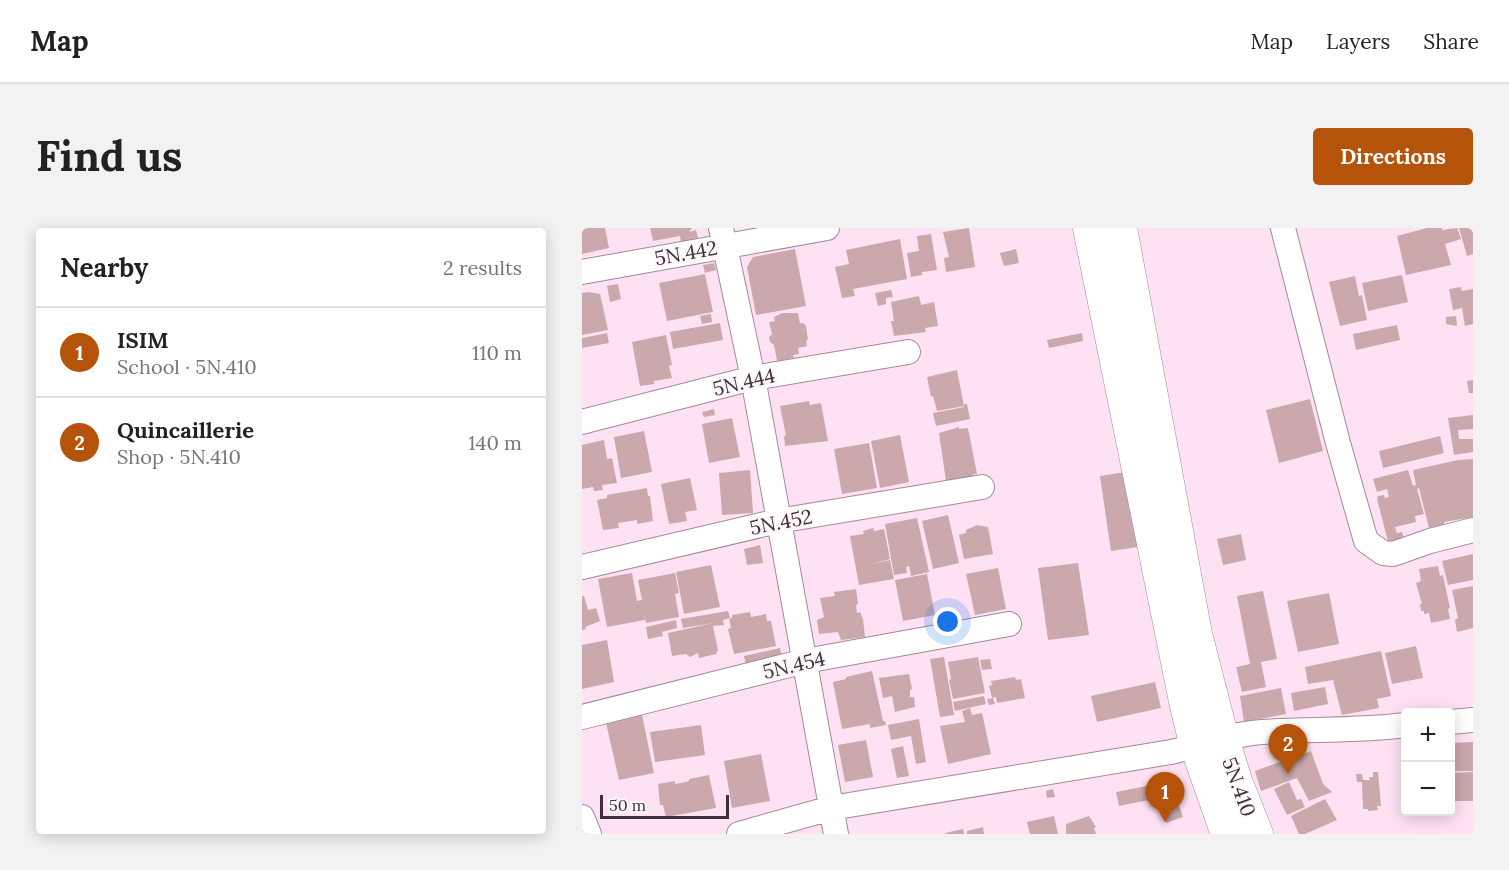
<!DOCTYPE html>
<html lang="en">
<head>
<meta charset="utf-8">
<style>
	:root { --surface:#fff; --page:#f2f2f2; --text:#222; --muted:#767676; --line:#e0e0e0; --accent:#b45309 }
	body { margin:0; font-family:Lora,serif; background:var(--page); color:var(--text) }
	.controls { position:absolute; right:18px; bottom:18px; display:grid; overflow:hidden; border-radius:6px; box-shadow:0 3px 15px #0003 }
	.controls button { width:54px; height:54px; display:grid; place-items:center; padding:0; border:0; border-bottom:2px solid var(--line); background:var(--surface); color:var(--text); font:30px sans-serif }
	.scale { position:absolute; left:18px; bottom:15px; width:129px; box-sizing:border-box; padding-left:6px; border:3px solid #3c3139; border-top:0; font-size:16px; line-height:21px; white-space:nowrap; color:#3c3139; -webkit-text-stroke:4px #fdf7fa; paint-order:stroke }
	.you { position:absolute; left:366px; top:394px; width:21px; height:21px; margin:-15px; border:4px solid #fff; border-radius:50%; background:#1a73e8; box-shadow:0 0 0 9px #1a73e833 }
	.badge { display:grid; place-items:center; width:39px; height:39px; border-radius:50%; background:var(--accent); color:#fff; font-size:20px; font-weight:700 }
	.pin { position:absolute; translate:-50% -50px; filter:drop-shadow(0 2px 3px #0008) }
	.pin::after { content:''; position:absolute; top:32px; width:21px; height:18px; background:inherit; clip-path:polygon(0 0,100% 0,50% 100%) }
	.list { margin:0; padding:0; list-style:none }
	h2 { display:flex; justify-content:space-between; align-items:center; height:78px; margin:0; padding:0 24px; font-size:26px }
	h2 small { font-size:20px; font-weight:400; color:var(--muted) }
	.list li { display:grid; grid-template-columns:39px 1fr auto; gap:18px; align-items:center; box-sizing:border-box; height:90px; padding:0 24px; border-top:2px solid var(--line) }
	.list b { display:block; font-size:22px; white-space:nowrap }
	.list p { margin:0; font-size:20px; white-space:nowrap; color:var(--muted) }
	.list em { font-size:20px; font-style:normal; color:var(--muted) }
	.map { position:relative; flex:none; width:891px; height:606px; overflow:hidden; border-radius:6px }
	header { display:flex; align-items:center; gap:36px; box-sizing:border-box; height:84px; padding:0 30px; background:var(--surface); border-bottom:2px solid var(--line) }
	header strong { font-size:28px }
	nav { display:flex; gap:33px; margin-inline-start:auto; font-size:21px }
	.intro { display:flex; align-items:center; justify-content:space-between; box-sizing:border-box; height:144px; padding:0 36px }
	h1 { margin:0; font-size:42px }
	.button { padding:15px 27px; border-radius:6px; background:var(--accent); color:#fff; font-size:21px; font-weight:700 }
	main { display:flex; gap:36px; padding:0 36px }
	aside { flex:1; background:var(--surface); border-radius:6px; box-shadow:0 3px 15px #0003 }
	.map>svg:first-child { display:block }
	.building { fill:#caa8ac }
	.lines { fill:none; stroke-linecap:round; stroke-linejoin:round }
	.minor-casing { stroke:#a3899a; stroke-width:26 }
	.major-casing { stroke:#a3899a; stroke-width:33 }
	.minor { stroke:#fff; stroke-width:24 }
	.major { stroke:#fff; stroke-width:32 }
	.labels { text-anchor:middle; stroke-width:5; stroke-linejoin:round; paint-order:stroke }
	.street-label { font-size:20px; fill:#3c3139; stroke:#fdf7fa }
</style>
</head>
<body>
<header>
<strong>Map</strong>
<nav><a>Map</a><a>Layers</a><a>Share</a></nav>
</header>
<div class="intro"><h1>Find us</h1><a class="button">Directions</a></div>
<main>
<aside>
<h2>Nearby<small>2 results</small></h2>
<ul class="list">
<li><span class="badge">1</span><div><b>ISIM</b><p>School · 5N.410</p></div><em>110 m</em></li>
<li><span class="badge">2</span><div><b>Quincaillerie</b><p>Shop · 5N.410</p></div><em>140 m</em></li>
</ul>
</aside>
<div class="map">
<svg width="891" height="606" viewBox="0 0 891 606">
	<rect width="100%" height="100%" fill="#fee2f4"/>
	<!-- building -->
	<path class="building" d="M 0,0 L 23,0 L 27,20 L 0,26 Z
		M 68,0 L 110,0 L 107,4 L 114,2 L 116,10 L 110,11 L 110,14 L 99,16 L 98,8 L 71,13 Z
		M 387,0 L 393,39 L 364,44 L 362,30 L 367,29 L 361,4 Z
		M 845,0 L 860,0 L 860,2 L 875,0 L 879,11 L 863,16 L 869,37 L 824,47 L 815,8 Z
		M 877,0 L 891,0 L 891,26 L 885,28 Z
		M 349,6 L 355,42 L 340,44 L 340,47 L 329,49 L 325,25 L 337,23 L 335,8 Z
		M 318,11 L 325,51 L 271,61 L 273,68 L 260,70 L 253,39 L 267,36 L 264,22 Z
		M 213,21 L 224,78 L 174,87 L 165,39 L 171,29 Z
		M 434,21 L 437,35 L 422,38 L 418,25 Z
		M 132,35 L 134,42 L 123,45 L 121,37 Z
		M 123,46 L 131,84 L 85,93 L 77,55 Z
		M 820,47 L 826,74 L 786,83 L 780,55 Z
		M 773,48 L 777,68 L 780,67 L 785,92 L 758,98 L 747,54 Z
		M 36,56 L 39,71 L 28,74 L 25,58 Z
		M 879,59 L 880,63 L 891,61 L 891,96 L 883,98 L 880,80 L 871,82 L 867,61 Z
		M 309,62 L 311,69 L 304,70 L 304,76 L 296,78 L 293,65 Z
		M 7,64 L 18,66 L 26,102 L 0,107 L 0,65 Z
		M 337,68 L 339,77 L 352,74 L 356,98 L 343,100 L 344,104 L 312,108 L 309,93 L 312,93 L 309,74 Z
		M 200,85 L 216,85 L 218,95 L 221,95 L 224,98 L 226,112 L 224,112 L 225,118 L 216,120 L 217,126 L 211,127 L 212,130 L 195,133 L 192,117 L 188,114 L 187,109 L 190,106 L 187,94 L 193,93 L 192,89 Z
		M 129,86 L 130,94 L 120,96 L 118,88 Z
		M 874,88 L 875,98 L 864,96 L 864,89 Z
		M 138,95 L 141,112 L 91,121 L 88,104 Z
		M 815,97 L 818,112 L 774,122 L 771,106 Z
		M 25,105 L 27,115 L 0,120 L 0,110 Z
		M 500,105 L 501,113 L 467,120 L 465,112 Z
		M 84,107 L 90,137 L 87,138 L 90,150 L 72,153 L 72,156 L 58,158 L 50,114 Z
		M 375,142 L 382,178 L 355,183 L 351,168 L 349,169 L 345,149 Z
		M 891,152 L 891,165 L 887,165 L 885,153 Z
		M 728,171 L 741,223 L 697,235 L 684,182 Z
		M 227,173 L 228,177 L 239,175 L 246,213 L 203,218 L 202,208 L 204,208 L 198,178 Z
		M 382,176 L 385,176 L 388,191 L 354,198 L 351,185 L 382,179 Z
		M 132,181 L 133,187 L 122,189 L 120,184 Z
		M 891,187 L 891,201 L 876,202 L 877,211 L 891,211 L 891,224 L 872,227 L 866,190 Z
		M 150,190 L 158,229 L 127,235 L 120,196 Z
		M 377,199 L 377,201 L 386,200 L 395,246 L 391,246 L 392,251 L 378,253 L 378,250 L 364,253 L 357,205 Z
		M 62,203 L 70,244 L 39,250 L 32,209 Z
		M 318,207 L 327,254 L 298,260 L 289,213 Z
		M 858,208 L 862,225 L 801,240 L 797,223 Z
		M 22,212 L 25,231 L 30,230 L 35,255 L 20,257 L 21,262 L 12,263 L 11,259 L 0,261 L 0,217 Z
		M 287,215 L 295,260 L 260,266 L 252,221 Z
		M 891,231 L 891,289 L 862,294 L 864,304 L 849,308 L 837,260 L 835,261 L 842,286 L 833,288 L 834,294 L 813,299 L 815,305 L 820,304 L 823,315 L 807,317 L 795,271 L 796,268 L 802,267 L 803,270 L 807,269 L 805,261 L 795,264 L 791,251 L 826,242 L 831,258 L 834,257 L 831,242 L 876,232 Z
		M 168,242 L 171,285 L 140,287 L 137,245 Z
		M 550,243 L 562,318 L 529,323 L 518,248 Z
		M 108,250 L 115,282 L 103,284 L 105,293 L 87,296 L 79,256 Z
		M 65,260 L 66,268 L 68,268 L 71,293 L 55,296 L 55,292 L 36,295 L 37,300 L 21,302 L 15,272 L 25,270 L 25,267 Z
		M 366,287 L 377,335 L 351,341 L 340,293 Z
		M 335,290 L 347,344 L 329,348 L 327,338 L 324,339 L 325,345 L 312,347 L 303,296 Z
		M 395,297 L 406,299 L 411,326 L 382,331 L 377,307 L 384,305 L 384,302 Z
		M 291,300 L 292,303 L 302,301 L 308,331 L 289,336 L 308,332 L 312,351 L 277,357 L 268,308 L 282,306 L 281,303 Z
		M 659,306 L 664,332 L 641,337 L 635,311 Z
		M 178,317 L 181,335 L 165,337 L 162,321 Z
		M 891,326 L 891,352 L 866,357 L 860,333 Z
		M 496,335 L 507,407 L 466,412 L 456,340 Z
		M 129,337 L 138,379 L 102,386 L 94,344 Z
		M 856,338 L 858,348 L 861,347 L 868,380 L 866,381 L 868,391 L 849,395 L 847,385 L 842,386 L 842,383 L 839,383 L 838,376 L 840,376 L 834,355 L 839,353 L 837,341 Z
		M 416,340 L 424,381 L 393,387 L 384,346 Z
		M 50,345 L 55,373 L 60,372 L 56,352 L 93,345 L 97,365 L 93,366 L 97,389 L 64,395 L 62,385 L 63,392 L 25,399 L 16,351 Z
		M 345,346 L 353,387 L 321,393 L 313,352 Z
		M 891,358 L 891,400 L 875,404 L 873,392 L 876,390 L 870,362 Z
		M 274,361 L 276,376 L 274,377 L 275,385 L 278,384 L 281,391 L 283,409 L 259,412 L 256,404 L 237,406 L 235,392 L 242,389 L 238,370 L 253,368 L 252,364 Z
		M 681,363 L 695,431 L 679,434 L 684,459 L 660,464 L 654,439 L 668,436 L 655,368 Z
		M 747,365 L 757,416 L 716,424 L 705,373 Z
		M 0,368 L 2,368 L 6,382 L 14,380 L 18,393 L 3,399 L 4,401 L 0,402 Z
		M 146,383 L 148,390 L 141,392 L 142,397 L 131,398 L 136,422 L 134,426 L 117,430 L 116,425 L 108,429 L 104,426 L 90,428 L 86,405 L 131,395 L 101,400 L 99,391 Z
		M 168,384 L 169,389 L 184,386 L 185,393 L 189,393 L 194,418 L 152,426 L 146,401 L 149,400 L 147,391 L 150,390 L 150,387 Z
		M 94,392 L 95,400 L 80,404 L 81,408 L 66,411 L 64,399 Z
		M 25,412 L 32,454 L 0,461 L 0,417 Z
		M 834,418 L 841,450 L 810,456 L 803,425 Z
		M 198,420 L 201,435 L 165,442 L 162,428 Z
		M 799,423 L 809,468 L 795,471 L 797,480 L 760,487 L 751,452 L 726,456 L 723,439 Z
		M 362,429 L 372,487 L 358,489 L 348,431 Z
		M 396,429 L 403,465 L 371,471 L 367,452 L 369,451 L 366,434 Z
		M 408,431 L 410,441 L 400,442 L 398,432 Z
		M 290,443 L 301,493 L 303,493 L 304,497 L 288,500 L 288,496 L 260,501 L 251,454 L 264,451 L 264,449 Z
		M 327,446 L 330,461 L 328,462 L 328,469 L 332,469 L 333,479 L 313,484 L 310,468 L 301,470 L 297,450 Z
		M 433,449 L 434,452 L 439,451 L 443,470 L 415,475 L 414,469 L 410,470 L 407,458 L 410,457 L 409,453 Z
		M 573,454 L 579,480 L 515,494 L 509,468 Z
		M 743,459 L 746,476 L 712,483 L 709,465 Z
		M 699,460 L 704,486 L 662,494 L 658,468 Z
		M 402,468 L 404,476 L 373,483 L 371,474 Z
		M 411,470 L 413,476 L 407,477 L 405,471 Z
		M 388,480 L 390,487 L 400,485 L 409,526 L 366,536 L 358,498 L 383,494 L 380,483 Z
		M 60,487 L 72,545 L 37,552 L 24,495 Z
		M 337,491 L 344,534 L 334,536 L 329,508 L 309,512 L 306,497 Z
		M 119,497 L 123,527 L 73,534 L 68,504 Z
		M 284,512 L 291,549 L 263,554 L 256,517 Z
		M 891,514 L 891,543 L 868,543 L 868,515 Z
		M 321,518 L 327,548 L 315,550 L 309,521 Z
		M 720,522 L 721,526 L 729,523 L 741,556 L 750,564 L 727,573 L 715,550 L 679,563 L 673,543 L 717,527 L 716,525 Z
		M 179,526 L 188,573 L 150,580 L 142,533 Z
		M 791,544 L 796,544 L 799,578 L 795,578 L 796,582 L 786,583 L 786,581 L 781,581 L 780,554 L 775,554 L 774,546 L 780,546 L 781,552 L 788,552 L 787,549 L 791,549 Z
		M 891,544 L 891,573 L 868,573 L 868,545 Z
		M 127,547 L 134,580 L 84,589 L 81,577 L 78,577 L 76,556 L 93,553 L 93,556 L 104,554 L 107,553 L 107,551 Z
		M 585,554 L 587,568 L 537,578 L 534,564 Z
		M 707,554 L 715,572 L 719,571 L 723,579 L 705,587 L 692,561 Z
		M 471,561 L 473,569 L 465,570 L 464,563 Z
		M 594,569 L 601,589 L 584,595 L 577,575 Z
		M 743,571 L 755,592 L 723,606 L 717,606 L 709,588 Z
		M 472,588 L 476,606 L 448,606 L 445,594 Z
		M 507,588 L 514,599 L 512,600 L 514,606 L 484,606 L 484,596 Z
		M 401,599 L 402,606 L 385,606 L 385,603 Z
		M 381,601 L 382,606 L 364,606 L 363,605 Z"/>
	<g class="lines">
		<!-- minor casing -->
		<g class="minor-casing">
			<path id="minor" d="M 139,0 L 171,150 L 254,606
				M 701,0 L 756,215 L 784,313 L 801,325 L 811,326 L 848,313 L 891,302
				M 0,44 L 245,0
				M 0,194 L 171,150 L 326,124
				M 0,339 L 196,293 L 400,259
				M 0,489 L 223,433 L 427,396
				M 868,494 L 891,492
				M 0,589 L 7,606
				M 157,606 L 249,580 L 589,524 C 619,517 650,506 680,504 C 728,501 776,503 824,497"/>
		</g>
		<!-- major casing -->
		<g class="major-casing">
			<path id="major" d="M 507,0 L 604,478 L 614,518 L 645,606
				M 539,0 L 614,406 L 641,511 L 654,553 L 675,606"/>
		</g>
		<!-- minor -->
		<use href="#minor" class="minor"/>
		<!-- major -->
		<use href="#major" class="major"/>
	</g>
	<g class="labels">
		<!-- street labels -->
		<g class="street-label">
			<text transform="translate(104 25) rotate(-10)" y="7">5N.442</text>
			<text transform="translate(162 154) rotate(-13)" y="7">5N.444</text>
			<text transform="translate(199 294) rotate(-11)" y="7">5N.452</text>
			<text transform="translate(212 437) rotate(-13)" y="7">5N.454</text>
			<text transform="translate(657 559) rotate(70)" y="7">5N.410</text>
		</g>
	</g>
</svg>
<div class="controls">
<button>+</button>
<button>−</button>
</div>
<div class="scale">50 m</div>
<div class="you"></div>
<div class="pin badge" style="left:583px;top:594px">1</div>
<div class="pin badge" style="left:706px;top:546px">2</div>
</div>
</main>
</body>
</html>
